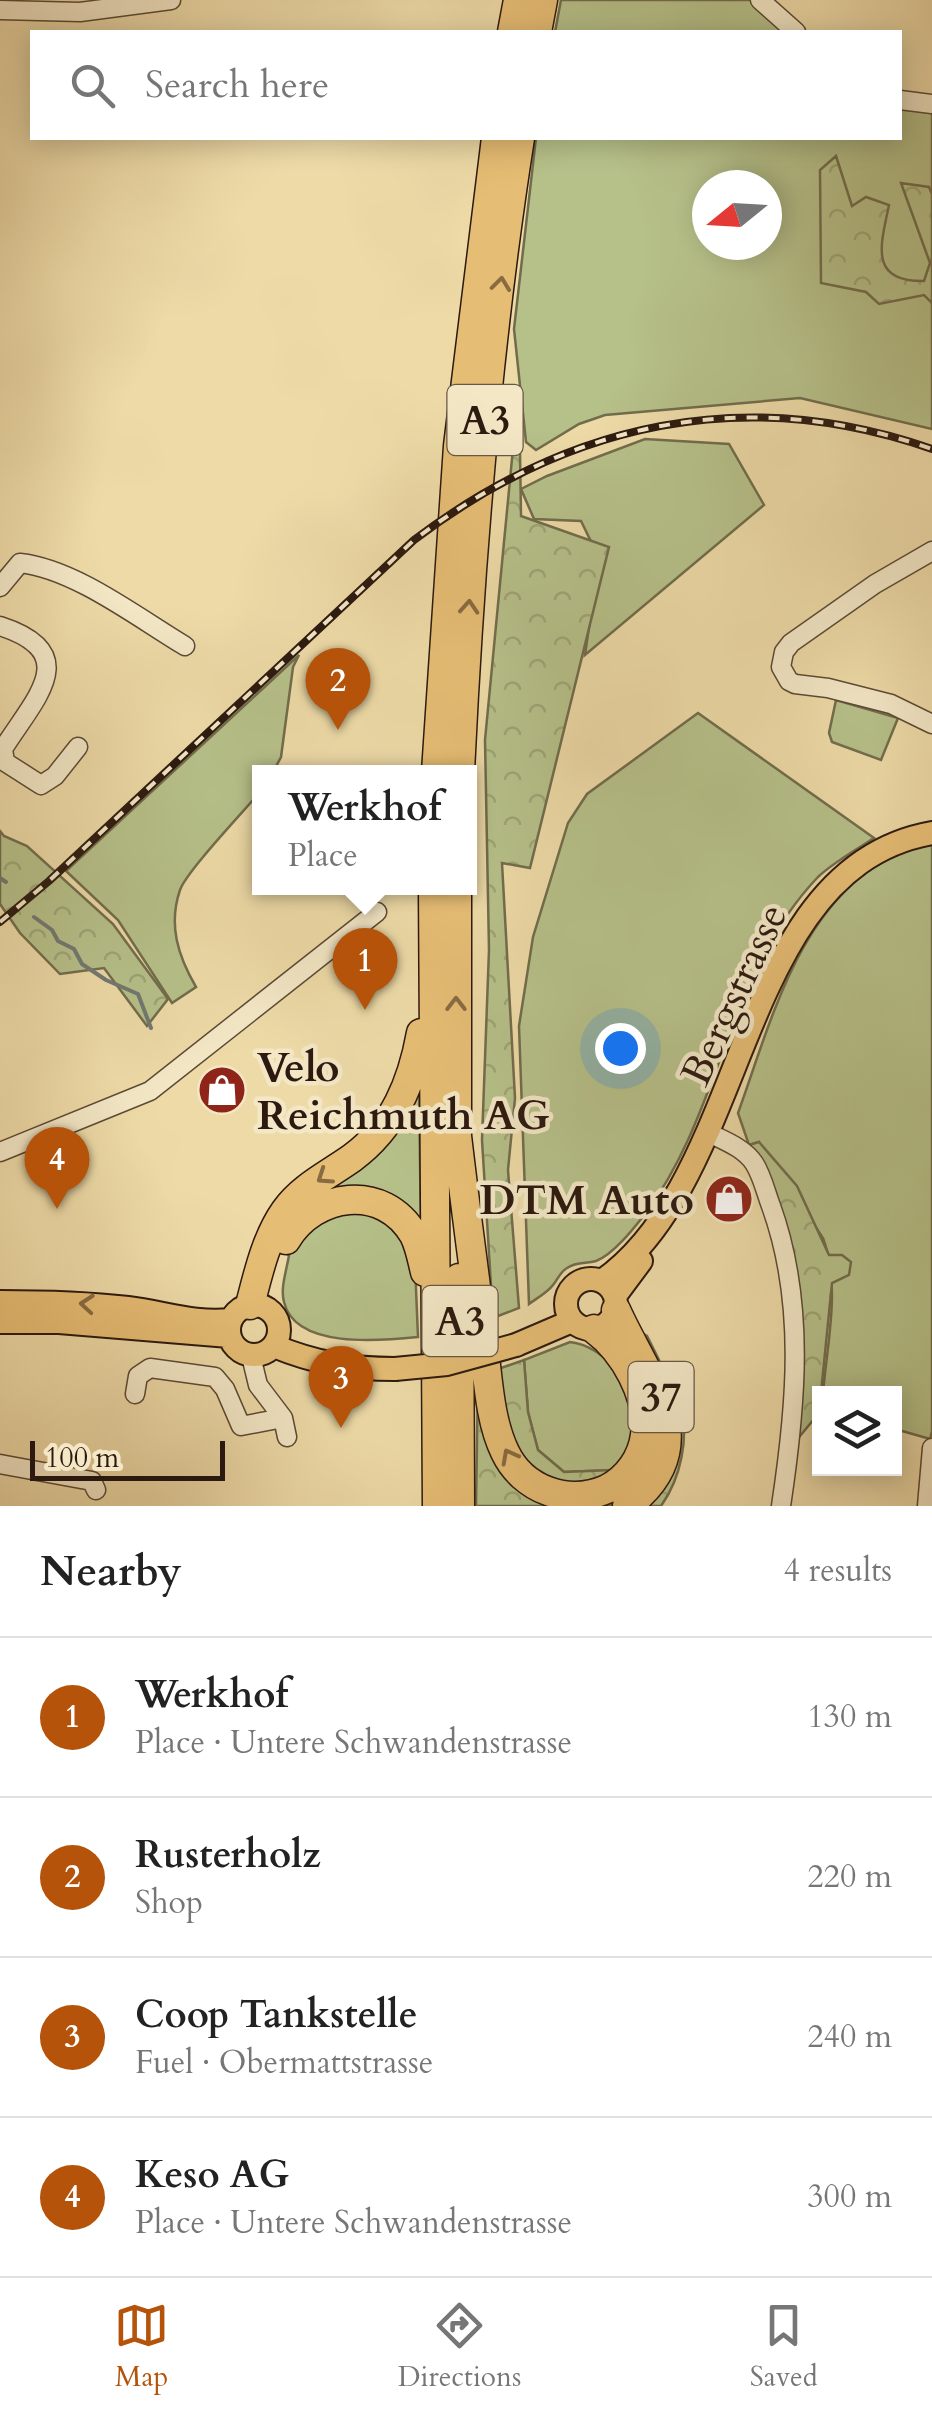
<!DOCTYPE html>
<html lang="en">
<head>
<meta charset="utf-8">
<style>
	:root { --surface:#fff; --page:#f2f2f2; --text:#222; --muted:#767676; --line:#e0e0e0; --accent:#b45309 }
	body { margin:0; font-family:Cardo,serif; background:var(--page); color:var(--text) }
	.controls { position:absolute; right:30px; bottom:30px; display:grid; overflow:hidden; border-radius:0px; box-shadow:0 5px 25px #0003 }
	.controls button { width:90px; height:90px; display:grid; place-items:center; padding:0; border:0; border-bottom:2px solid var(--line); background:var(--surface); color:var(--text); font:50px sans-serif }
	.compass { position:absolute; left:692px; top:170px; width:90px; height:90px; border-radius:50%; background:var(--surface); box-shadow:0 5px 25px #0003; rotate:252deg }
	.scale { position:absolute; left:30px; bottom:25px; width:195px; box-sizing:border-box; padding-left:10px; border:5px solid #2c190f; border-top:0; font-size:28px; line-height:35px; white-space:nowrap; color:#2c190f; -webkit-text-stroke:8px #f3e7c6; paint-order:stroke }
	.you { position:absolute; left:620px; top:1048px; width:35px; height:35px; margin:-25px; border:8px solid #fff; border-radius:50%; background:#1a73e8; box-shadow:0 0 0 15px #1a73e833 }
	.badge { display:grid; place-items:center; width:65px; height:65px; border-radius:50%; background:var(--accent); color:#fff; font-size:32px; font-weight:700 }
	.pin { position:absolute; translate:-50% -82px; filter:drop-shadow(0 2px 5px #0008) }
	.pin::after { content:''; position:absolute; top:52px; width:35px; height:30px; background:inherit; clip-path:polygon(0 0,100% 0,50% 100%) }
	.popup { position:absolute; left:252px; top:765px; width:225px; height:130px; box-sizing:border-box; display:grid; place-content:center; border-radius:0px; background:var(--surface); filter:drop-shadow(0 2px 8px #0005); font-size:32px; white-space:nowrap; color:var(--muted) }
	.popup b { font-size:38px; color:var(--text) }
	.popup::after { content:''; position:absolute; left:50%; top:100%; margin-left:-20px; border:20px solid transparent; border-top-color:var(--surface) }
	.list { margin:0; padding:0; list-style:none }
	h2 { display:flex; justify-content:space-between; align-items:center; height:130px; margin:0; padding:0 40px; font-size:42px }
	h2 small { font-size:32px; font-weight:400; color:var(--muted) }
	.list li { display:grid; grid-template-columns:65px 1fr auto; gap:30px; align-items:center; box-sizing:border-box; height:160px; padding:0 40px; border-top:2px solid var(--line) }
	.list b { display:block; font-size:38px; white-space:nowrap }
	.list p { margin:0; font-size:32px; white-space:nowrap; color:var(--muted) }
	.list em { font-size:32px; font-style:normal; color:var(--muted) }
	.icon { flex:none; width:55px; height:55px; fill:none; stroke:currentColor; stroke-width:2; stroke-linecap:round; stroke-linejoin:round }
	.map { position:relative; flex:none; width:932px; height:1506px; overflow:hidden }
	.search { position:absolute; background:var(--surface); box-shadow:0 5px 25px #0003; left:30px; right:30px; top:30px; height:110px; display:flex; align-items:center; gap:25px; box-sizing:border-box; padding:0 35px; border-radius:0px; color:var(--muted); font-size:38px }
	.sheet { height:770px; background:var(--surface) }
	nav { display:flex; justify-content:space-around; align-items:center; box-sizing:border-box; height:140px; border-top:2px solid var(--line); background:var(--surface); font-size:28px; color:var(--muted) }
	nav a { display:grid; justify-items:center; gap:5px }
	nav .on { color:var(--accent) }
	.map>svg:first-child { display:block }
	.green { fill:#b6c089; stroke:#716c4c; stroke-width:2.5; fill-rule:evenodd }
	.forest { fill:url(#forest-crowns); stroke:#716c4c; stroke-width:2.5 }
	.lines { fill:none; stroke-linecap:round; stroke-linejoin:round }
	.stream { stroke:#707871; stroke-width:4 }
	.minor-casing { stroke:#5c4935; stroke-width:21 }
	.major-casing { stroke:#2c190f; stroke-width:26 }
	.highway-casing { stroke:#2c190f; stroke-width:31 }
	.minor { stroke:#f3e7c6; stroke-width:18 }
	.major { stroke:#e6bd74; stroke-width:22 }
	.highway { stroke:#e6bd74; stroke-width:28 }
	.rail-casing { stroke:#2c190f; stroke-width:8 }
	.rail { stroke:#f3e7c6; stroke-width:4; stroke-dasharray:11; stroke-linecap:butt }
	.major-bridge-casing { stroke:#2c190f; stroke-width:26; stroke-linecap:butt }
	.major-bridge { stroke:#e6bd74; stroke-width:22 }
	.oneway { stroke:#896b42 }
	.labels { text-anchor:middle; stroke-width:9; stroke-linejoin:round; paint-order:stroke }
	.shield { fill:#f3e7c6; stroke:#685746; stroke-width:2.5 }
	.shield-label { font-size:40px; font-weight:bold; fill:#2c190f }
	.street-label { font-size:42px; fill:#2c190f; stroke:#f3e7c6 }
	.poi-label { font-size:42px; font-weight:bold; fill:#2c190f; stroke:#f3e7c6; text-anchor:start }
</style>
</head>
<body>
<div class="map">
<svg width="932" height="1506" viewBox="0 0 932 1506">
	<defs>
		<pattern id="forest-crowns" width="20" height="18" patternUnits="userSpaceOnUse" patternTransform="scale(2.5)"><rect width="20" height="18" fill="#b6c089"/><path d="M2 6a3 3 0 1 1 6 0M12 15a3 3 0 1 1 6 0" fill="none" stroke="#9da475"/></pattern>
	</defs>
	<rect width="100%" height="100%" fill="#eddaa7"/>
	<filter id="stains"><feTurbulence type="fractalNoise" baseFrequency=".002" numOctaves="4"/><feColorMatrix values="0 0 0 0 .2 0 0 0 0 .09 0 0 0 0 .02 0 0 0 .5 -.17"/></filter>
	<radialGradient id="worn" r=".72"><stop offset=".6" stop-color="#630" stop-opacity="0"/><stop offset="1" stop-color="#630" stop-opacity=".3"/></radialGradient>
	<!-- green -->
	<path class="green" d="M 561,0 L 773,0 L 806,32 L 555,32 Z
		M 900,100 L 932,104 L 932,429 L 800,398 L 605,415 L 579,424 L 536,450 L 526,442 L 514,329 L 536,138 L 900,138 ZM 707,185 L 767,185 L 767,245 L 707,245 Z
		M 645,439 L 729,444 L 764,505 L 585,655 L 599,558 L 581,521 L 534,519 L 521,489 L 547,476 Z
		M 299,655 L 293,667 L 281,757 L 273,772 L 260,772 L 260,792 C 244,811 186,872 180,890 C 168,925 178,956 196,987 L 172,1003 L 118,920 L 66,871 Z
		M 836,700 L 898,718 L 881,760 L 832,742 L 829,733 Z
		M 698,713 L 874,838 C 856,850 834,862 818,877 C 726,973 723,1110 645,1214 C 634,1228 613,1255 596,1261 C 586,1264 577,1261 567,1268 C 560,1272 558,1279 553,1285 C 547,1293 537,1298 529,1304 L 519,1026 L 533,937 L 568,823 L 587,794 Z
		M 932,843 L 932,1431 L 930,1439 L 895,1429 L 894,1394 L 823,1393 C 827,1343 841,1287 823,1238 L 759,1142 L 749,1145 L 738,1113 C 771,1022 800,900 895,855 C 906,850 920,847 932,843 Z
		M 419,1090 L 421,1232 L 415,1265 L 418,1337 C 380,1341 295,1349 284,1302 C 280,1288 287,1269 289,1255 L 274,1246 Z
		M 570,1342 C 607,1346 638,1390 634,1428 C 633,1446 624,1456 613,1470 L 564,1472 L 538,1450 L 528,1412 L 524,1360 Z"/>
	<!-- forest -->
	<path class="forest" d="M 836,156 L 852,206 L 866,197 L 889,205 C 881,244 868,282 924,281 L 930,263 L 901,183 L 929,187 L 932,194 L 932,303 L 924,295 L 879,304 L 866,292 L 821,283 L 820,170 Z
		M 519,386 L 521,516 L 609,547 L 530,868 L 502,863 L 515,1098 L 508,1170 L 519,1308 L 493,1318 L 482,1140 L 489,950 L 485,740 Z
		M 0,831 L 4,836 L 27,846 L 113,924 L 168,999 L 147,1026 L 104,968 L 60,974 L 20,933 L 0,904 Z
		M 759,1142 L 797,1186 L 829,1255 L 842,1255 L 851,1262 L 849,1275 L 832,1283 L 819,1413 L 795,1442 L 776,1197 L 749,1145 Z
		M 636,1330 L 647,1336 L 681,1404 C 689,1438 681,1478 661,1506 L 638,1506 Z
		M 524,1360 L 528,1412 L 538,1450 L 564,1472 L 613,1470 L 618,1501 L 610,1506 L 476,1506 L 478,1376 Z"/>
	<g class="lines">
		<!-- stream -->
		<path class="stream" d="M 0,878 L 6,882
			M 34,917 L 52,930 L 58,941 L 74,949 L 82,964 L 106,980 L 138,994 L 151,1028"/>
		<!-- minor casing -->
		<g class="minor-casing">
			<path id="minor" d="M 760,0 L 796,32
				M 0,10 L 80,12 L 171,0
				M 900,100 L 932,104
				M 932,551 L 875,584 L 791,643 L 784,652 L 781,667 L 789,681 L 795,684 L 828,688 L 891,704 L 932,724
				M 0,587 L 20,563 C 75,569 138,618 185,646
				M 0,626 C 84,653 35,698 3,749 L 5,762 L 41,785 L 55,776 L 78,747
				M 709,1133 C 725,1141 744,1148 754,1163 C 762,1175 766,1193 771,1206 C 806,1303 796,1407 781,1506
				M 0,1152 L 150,1091 L 377,912
				M 251,1356 L 258,1385 L 283,1418 L 287,1437
				M 135,1394 L 138,1376 L 150,1368 L 215,1377 L 225,1389 L 241,1426 L 283,1418
				M 0,1464 L 92,1481 L 96,1490
				M 927,1506 L 932,1448"/>
		</g>
		<!-- major casing -->
		<g class="major-casing">
			<path id="major" d="M566 1304a25 25 0 1 1 50 0a25 25 0 1 1-50 0Z
				M 602,1281 C 752,1176 734,868 932,833
				M 615,1296 L 641,1261
				M 0,1302 C 43,1302 85,1303 128,1308 C 163,1312 195,1324 230,1320
				M229 1330a25 25 0 1 1 50 0a25 25 0 1 1-50 0Z
				M 0,1322 L 59,1322 L 229,1336
				M 516,1345 L 572,1321
				M 274,1346 C 315,1363 351,1369 395,1369"/>
		</g>
		<!-- highway casing -->
		<g class="highway-casing">
			<path id="highway" d="M 512,32 L 518,0
				M 537,32 L 543,0
				M 436,772 L 458,446 L 496,138
				M 460,772 C 470,560 487,347 520,138
				M 433,888 L 437,1506
				M 457,888 L 457,1155
				M 457,1136 C 465,1204 474,1272 483,1340 C 488,1376 489,1419 505,1452 C 523,1490 568,1506 607,1489 C 628,1478 642,1458 645,1435 C 650,1397 624,1351 594,1329
				M 286,1240 C 314,1193 383,1182 414,1235 C 420,1247 422,1260 425,1272
				M 459,1278 L 460,1506
				M 250,1305 C 258,1274 266,1238 285,1211 C 302,1187 328,1175 352,1158 C 394,1127 412,1083 421,1033
				M 616,1310 C 645,1376 708,1445 627,1506"/>
		</g>
		<!-- minor -->
		<use href="#minor" class="minor"/>
		<!-- major -->
		<use href="#major" class="major"/>
		<!-- highway -->
		<use href="#highway" class="highway"/>
		<!-- rail casing -->
		<g class="rail-casing">
			<path id="rail" d="M 0,922 L 49,881 L 414,540 C 570,422 745,384 932,449"/>
		</g>
		<!-- rail -->
		<use href="#rail" class="rail"/>
		<!-- major-bridge casing -->
		<g class="major-bridge-casing">
			<path id="major-bridge" d="M 395,1369 L 447,1364 L 516,1345"/>
		</g>
		<!-- major-bridge -->
		<use href="#major-bridge" class="major-bridge"/>
	</g>
	<!-- one-way arrows -->
	<defs><path id="oneway-chevron" d="M-2-3.5L2.5 0L-2 3.5" fill="none" stroke-width="1.6" stroke-linecap="round" stroke-linejoin="round" transform="scale(2.5)"/></defs>
	<g class="oneway">
		<use href="#oneway-chevron" transform="translate(501 284) rotate(-83)"/>
		<use href="#oneway-chevron" transform="translate(469 607) rotate(-86)"/>
		<use href="#oneway-chevron" transform="translate(456 1004) rotate(-90)"/>
		<use href="#oneway-chevron" transform="translate(324 1177) rotate(146)"/>
		<use href="#oneway-chevron" transform="translate(87 1304) rotate(-175)"/>
		<use href="#oneway-chevron" transform="translate(509 1456) rotate(-118)"/>
	</g>
	<!-- icons -->
	<defs>
		<g id="shop-disc" transform="scale(2.5)"><circle r="9.5" fill="#8f2418" stroke="#f3e7c6"/><path d="M-5-2.5h2.3a2.7 3.5 0 0 1 5.4 0H5L5.5 6h-11ZM-1.5-2.5h3a1.5 2.3 0 0 0-3 0Z" fill="#fff"/></g>
	</defs>
	<g fill-rule="evenodd">
		<use href="#shop-disc" x="222" y="1090"/>
		<use href="#shop-disc" x="729" y="1199"/>
	</g>
	<g class="labels">
		<!-- shield labels -->
		<g class="shield">
			<rect x="447.5" y="385" width="75" height="70" rx="8"/>
			<rect x="422.5" y="1286" width="75" height="70" rx="8"/>
			<rect x="628.5" y="1362" width="65" height="70" rx="8"/>
		</g>
		<g class="shield-label">
			<text x="485" y="434">A3</text>
			<text x="460" y="1335">A3</text>
			<text x="661" y="1411">37</text>
		</g>
		<!-- street labels -->
		<g class="street-label">
			<text transform="translate(733 994) rotate(-65)" y="15">Bergstrasse</text>
		</g>
		<!-- poi labels -->
		<g class="poi-label">
			<text x="257" y="1081">Velo<tspan x="257" dy="48">Reichmuth AG</tspan></text>
			<text x="694" y="1214" text-anchor="end">DTM Auto</text>
		</g>
	</g>
	<rect width="100%" height="100%" filter="url(#stains)"/>
	<rect width="100%" height="100%" fill="url(#worn)"/>
</svg>
<div class="controls">
<button><svg class="icon" aria-label="layers" viewBox="0 0 24 24"><path d="M12 4l9 5-9 5-9-5zM3 14l9 5 9-5"/></svg></button>
</div>
<svg class="compass" viewBox="-18 -18 36 36"><path d="M0-13l5 13h-10z" fill="#e53935"/><path d="M0 13l5-13h-10z" fill="#767676"/></svg>
<div class="scale">100 m</div>
<div class="you"></div>
<div class="pin badge" style="left:365px;top:1010px">1</div>
<div class="popup"><b>Werkhof</b>Place</div>
<div class="pin badge" style="left:338px;top:730px">2</div>
<div class="pin badge" style="left:341px;top:1428px">3</div>
<div class="pin badge" style="left:57px;top:1209px">4</div>
<div class="search"><svg class="icon" aria-label="search" viewBox="0 0 24 24"><circle cx="10" cy="10" r="6"/><path d="M15 15l6 6"/></svg>Search here</div>
</div>
<section class="sheet">
<h2>Nearby<small>4 results</small></h2>
<ul class="list">
<li><span class="badge">1</span><div><b>Werkhof</b><p>Place · Untere Schwandenstrasse</p></div><em>130 m</em></li>
<li><span class="badge">2</span><div><b>Rusterholz</b><p>Shop</p></div><em>220 m</em></li>
<li><span class="badge">3</span><div><b>Coop Tankstelle</b><p>Fuel · Obermattstrasse</p></div><em>240 m</em></li>
<li><span class="badge">4</span><div><b>Keso AG</b><p>Place · Untere Schwandenstrasse</p></div><em>300 m</em></li>
</ul>
</section>
<nav>
<a class="on"><svg class="icon" aria-label="map" viewBox="0 0 24 24"><path d="M3 6l6-2 6 2 6-2v14l-6 2-6-2-6 2zM9 4v14M15 6v14"/></svg>Map</a>
<a><svg class="icon" aria-label="directions" viewBox="0 0 24 24"><path d="M12 3l9 9-9 9-9-9zM9 14v-3h6M13 9l2 2-2 2"/></svg>Directions</a>
<a><svg class="icon" aria-label="saved" viewBox="0 0 24 24"><path d="M7 4h10v16l-5-4-5 4z"/></svg>Saved</a>
</nav>
</body>
</html>
